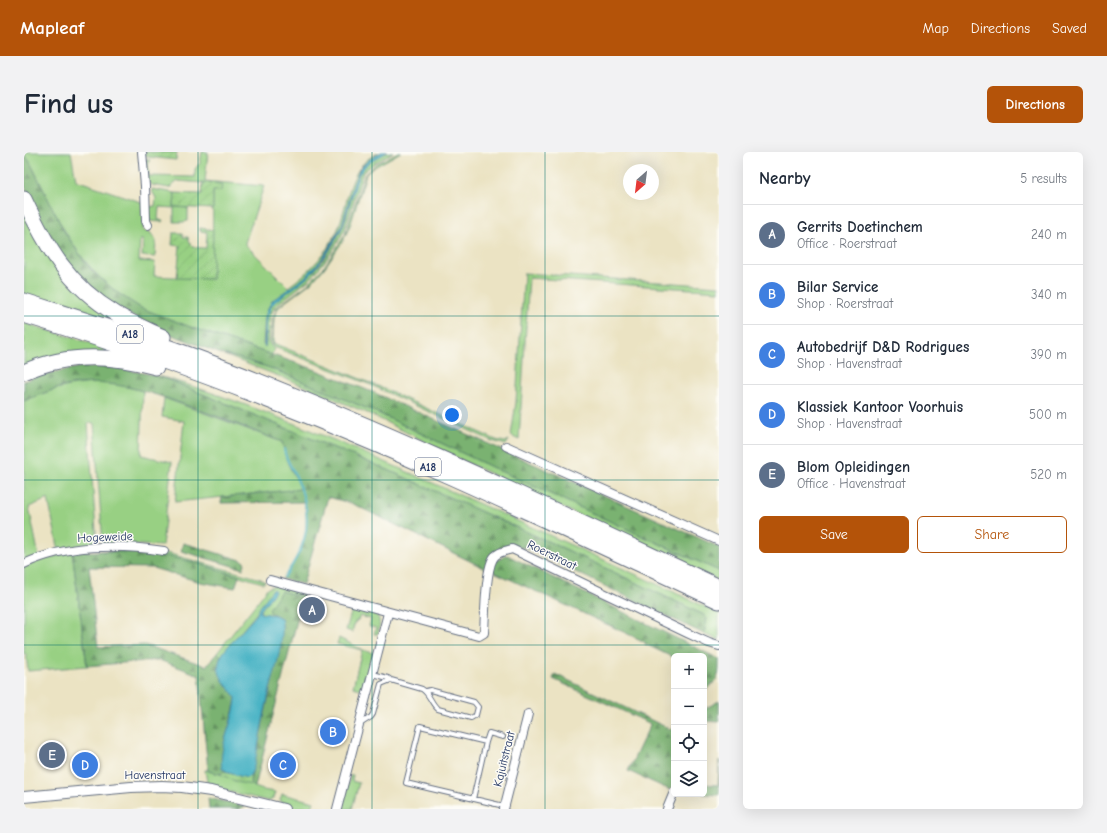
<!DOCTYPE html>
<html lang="en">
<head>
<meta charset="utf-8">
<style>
	:root { --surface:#fff; --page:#f2f2f3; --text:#1f2937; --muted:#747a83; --line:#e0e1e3; --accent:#b45309 }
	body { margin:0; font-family:"Comic Neue",sans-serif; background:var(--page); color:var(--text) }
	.controls { position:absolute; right:12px; bottom:12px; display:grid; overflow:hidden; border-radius:6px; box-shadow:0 4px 16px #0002 }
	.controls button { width:36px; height:36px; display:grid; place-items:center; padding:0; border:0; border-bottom:1px solid var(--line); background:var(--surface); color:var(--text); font:20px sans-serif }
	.compass { position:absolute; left:599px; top:12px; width:36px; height:36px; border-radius:50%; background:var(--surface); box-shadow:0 4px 16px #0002; rotate:208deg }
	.you { position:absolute; left:428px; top:263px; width:14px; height:14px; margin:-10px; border:3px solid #fff; border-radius:50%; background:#1a73e8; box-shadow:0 0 0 6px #1a73e833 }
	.badge { display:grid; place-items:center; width:26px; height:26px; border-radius:50%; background:var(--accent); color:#fff; font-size:13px; font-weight:700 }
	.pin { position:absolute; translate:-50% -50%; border:2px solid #fff; box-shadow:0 1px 4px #0006 }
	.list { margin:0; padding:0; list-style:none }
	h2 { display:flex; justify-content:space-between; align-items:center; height:52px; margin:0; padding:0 16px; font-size:17px }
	h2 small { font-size:13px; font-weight:400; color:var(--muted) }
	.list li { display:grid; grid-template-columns:26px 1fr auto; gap:12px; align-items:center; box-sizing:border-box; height:60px; padding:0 16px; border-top:1px solid var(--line) }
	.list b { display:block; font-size:15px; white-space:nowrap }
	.list p { margin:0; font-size:13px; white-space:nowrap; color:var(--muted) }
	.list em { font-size:13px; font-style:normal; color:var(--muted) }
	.actions { display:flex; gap:8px; padding:12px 16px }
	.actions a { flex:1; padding:9px 0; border:1px solid var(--accent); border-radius:6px; text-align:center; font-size:14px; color:var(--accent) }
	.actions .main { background:var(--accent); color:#fff }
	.icon { flex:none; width:22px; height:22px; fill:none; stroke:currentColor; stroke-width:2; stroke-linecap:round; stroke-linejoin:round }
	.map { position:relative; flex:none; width:695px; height:657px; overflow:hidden; border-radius:6px }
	header { display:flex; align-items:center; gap:24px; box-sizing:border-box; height:56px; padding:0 20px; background:var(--accent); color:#fff }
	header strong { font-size:19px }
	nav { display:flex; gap:22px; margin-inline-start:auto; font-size:14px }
	.intro { display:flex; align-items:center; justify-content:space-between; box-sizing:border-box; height:96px; padding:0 24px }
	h1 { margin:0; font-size:28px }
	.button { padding:10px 18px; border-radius:6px; background:var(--accent); color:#fff; font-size:14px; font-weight:700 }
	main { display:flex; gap:24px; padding:0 24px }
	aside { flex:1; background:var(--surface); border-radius:6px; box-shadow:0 4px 16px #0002 }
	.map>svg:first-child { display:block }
	.grass { fill:#98d083; stroke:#5a8070 }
	.forest { fill:url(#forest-firs); stroke:#4a7068 }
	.wetland { fill:url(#wetland-marsh); stroke:#5a8070 }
	.garden { fill:url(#garden-furrows); stroke:#5a8070 }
	.water { fill:#46b2c4; stroke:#307091 }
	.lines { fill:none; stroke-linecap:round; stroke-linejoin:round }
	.stream { stroke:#46b2c4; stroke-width:2 }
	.service-casing { stroke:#646e81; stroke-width:6 }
	.minor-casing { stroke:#646e81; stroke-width:10 }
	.tertiary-casing { stroke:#646e81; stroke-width:12 }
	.motorway-casing { stroke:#646e81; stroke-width:17 }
	.service { stroke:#fff; stroke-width:4 }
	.minor { stroke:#fff; stroke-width:8 }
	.tertiary { stroke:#fff; stroke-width:10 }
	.motorway { stroke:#fff; stroke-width:15 }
	.grid { fill:none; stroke:#0f766e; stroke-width:1; stroke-opacity:0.55 }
	.labels { text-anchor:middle; stroke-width:3; stroke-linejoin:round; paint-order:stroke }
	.shield { fill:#fdfcf7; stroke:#5f6c8c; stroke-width:1 }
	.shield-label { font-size:11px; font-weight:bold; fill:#1b2f5e }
	.street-label { font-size:12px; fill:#1b2f5e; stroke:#fdfcf7 }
</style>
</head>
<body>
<header>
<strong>Mapleaf</strong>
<nav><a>Map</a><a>Directions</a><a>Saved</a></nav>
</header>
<div class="intro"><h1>Find us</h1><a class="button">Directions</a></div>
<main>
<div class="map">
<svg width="695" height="657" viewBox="0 0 695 657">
	<defs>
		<pattern id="forest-firs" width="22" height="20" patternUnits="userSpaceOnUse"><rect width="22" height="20" fill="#7ab271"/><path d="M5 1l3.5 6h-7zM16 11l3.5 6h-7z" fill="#639160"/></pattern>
		<pattern id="wetland-marsh" width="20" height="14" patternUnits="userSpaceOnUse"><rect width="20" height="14" fill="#98d083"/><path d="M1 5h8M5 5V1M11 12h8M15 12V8" fill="none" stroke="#82b374"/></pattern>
		<pattern id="garden-furrows" width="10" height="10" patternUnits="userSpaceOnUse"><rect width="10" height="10" fill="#98d083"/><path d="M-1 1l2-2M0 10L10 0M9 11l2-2" fill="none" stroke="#82b374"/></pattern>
	</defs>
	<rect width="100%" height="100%" fill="#fdfcf7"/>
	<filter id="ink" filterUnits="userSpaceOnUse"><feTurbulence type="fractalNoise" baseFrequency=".025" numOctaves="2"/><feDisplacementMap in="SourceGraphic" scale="8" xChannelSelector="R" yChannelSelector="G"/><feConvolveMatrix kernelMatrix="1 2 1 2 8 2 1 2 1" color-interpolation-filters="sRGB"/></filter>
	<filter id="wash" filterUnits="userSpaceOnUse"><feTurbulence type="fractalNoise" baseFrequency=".012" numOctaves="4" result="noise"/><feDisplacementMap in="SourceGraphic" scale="16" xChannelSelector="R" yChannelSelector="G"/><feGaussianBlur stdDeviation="0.9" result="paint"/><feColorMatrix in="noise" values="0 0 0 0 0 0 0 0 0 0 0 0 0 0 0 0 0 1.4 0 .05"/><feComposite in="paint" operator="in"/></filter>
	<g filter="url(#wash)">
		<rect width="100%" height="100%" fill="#ebe3c3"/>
		<!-- grass -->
		<path class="grass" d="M 0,0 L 47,0 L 52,28 L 120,51 L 119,79 L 126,80 L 132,89 L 131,105 L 118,104 L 119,88 L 116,88 L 115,109 L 131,110 L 130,124 L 188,127 L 189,38 L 179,31 L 154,29 L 145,36 L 128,33 L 123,30 L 120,8 L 126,8 L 124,11 L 125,24 L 171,25 L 171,17 L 176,11 L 178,0 L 184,0 L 181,29 L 240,34 L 221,91 L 222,93 L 264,135 C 282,122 298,107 308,88 C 312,82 315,75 317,68 C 325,43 328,8 358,0 L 345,8 L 336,16 L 318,73 L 306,94 L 297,108 L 280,126 L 249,148 L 243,159 L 241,165 L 239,192 L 241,195 C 244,182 239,165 248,153 C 255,143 269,137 279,129 C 296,116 308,97 317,78 C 326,61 328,30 338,17 C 341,12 347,9 352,6 C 358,2 362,0 369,0 L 349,12 L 339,20 L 321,77 L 309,98 L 301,109 L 286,127 L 251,154 L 246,165 L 245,191 L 250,197 L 248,203 L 131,163 C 71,136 47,94 19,38 C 15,29 11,19 6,11 C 4,7 1,4 0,0 Z
			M 374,0 L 377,0 L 349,16 L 342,22 L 327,71 L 319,89 L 301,115 L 289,129 L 256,154 L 252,159 L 250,166 L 249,191 L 356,235 L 472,288 L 481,290 L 485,288 L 482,293 L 468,289 L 347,233 L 250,195 L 247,191 L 249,167 L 253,155 L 284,132 L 300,115 L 321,83 L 341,22 L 352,12 Z
			M 128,37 L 151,41 L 150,55 L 164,56 L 164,69 L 159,70 L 150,70 L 150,56 L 135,55 L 134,68 L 139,68 L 138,70 L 125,69 L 124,55 L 131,54 L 132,46 L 128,39 Z
			M 0,54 L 109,175 L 0,144 Z
			M 500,121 L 695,134 L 695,139 L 505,126 L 495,288 L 487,284 L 492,250 Z
			M 0,171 L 90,198 L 112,207 L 0,217 Z
			M 200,203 L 211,205 L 246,216 L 356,262 L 474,318 L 695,419 L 695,429 L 435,307 L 348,263 L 278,233 Z
			M 135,224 C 230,252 321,292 411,332 C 506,374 601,417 695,461 L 695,488 L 680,482 L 683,467 L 680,463 L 541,397 L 364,318 Z
			M 75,231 L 96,233 L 119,239 L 117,303 L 148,310 L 138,394 L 99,392 L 79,393 L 70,271 L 64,271 L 73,393 L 35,399 L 24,347 L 5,355 L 15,405 L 0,409 L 0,249 C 29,237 44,232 75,231 Z
			M 140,246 L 258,290 C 260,297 261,305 264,312 C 268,321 274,328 277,337 L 151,350 L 160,269 L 138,265 Z
			M 102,397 L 135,399 L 237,427 L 241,430 L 239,431 C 200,420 161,405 121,401 C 102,399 82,400 63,400 Z
			M 48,399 L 63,514 L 4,519 L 2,502 L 0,502 L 0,414 Z
			M 251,433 L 280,441 L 279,445 L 257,439 L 246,460 L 251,463 L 236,461 L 236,459 L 251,439 L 197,504 L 193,501 L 241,440 L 242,437 Z
			M 329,454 C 347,459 360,459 354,482 L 350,482 L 352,476 L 345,474 L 347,467 L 336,464 L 334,468 L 331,470 L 328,480 L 322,478 Z
			M 315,486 L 339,498 L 349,501 L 341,536 L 337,537 L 329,535 L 338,498 L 313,492 Z
			M 181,618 L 184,618 L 184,619 L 196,622 L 201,619 L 205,621 L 225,625 L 227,622 C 227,624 226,627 226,629 C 227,637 245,639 251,640 L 249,646 L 244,649 L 186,635 L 183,630 Z
			M 328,623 L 329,623 L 328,629 L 335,631 L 328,657 L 318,657 L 326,624 Z
			M 258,642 L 290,650 L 288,655 C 280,657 269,655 260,653 L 256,648 Z"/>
		<!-- forest -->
		<path class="forest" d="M 0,2 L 6,10 L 40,79 L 60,109 L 71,122 L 94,141 L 117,156 L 172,177 L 287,216 L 351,241 L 695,395 L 695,419 L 474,318 L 356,262 L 246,216 L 211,205 L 200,203 L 125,174 L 83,149 L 48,117 L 23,80 L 0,33 Z
			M 57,215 L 87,215 L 135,224 L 364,318 L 541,397 L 680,463 L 683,467 L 680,482 L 502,396 L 485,395 L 462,417 L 329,352 L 304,345 L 279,432 L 258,427 C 277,402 287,383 280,350 L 197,351 L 198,345 L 276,337 C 274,328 268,321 264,311 C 261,305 260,297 258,290 C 228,278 198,266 167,255 C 131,242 94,228 55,232 C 35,234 18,242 0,249 L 0,229 L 17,223 Z
			M 159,391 L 217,408 L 220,410 L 221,412 L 219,417 L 157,399 Z
			M 48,399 C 72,400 96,399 119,401 C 152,403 183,415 215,424 L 211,436 L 176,430 L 129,416 L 65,415 L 74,495 L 121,493 L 182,514 L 193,501 L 197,504 C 192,524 200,530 212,545 C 211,562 191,607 201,619 L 196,622 L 184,619 L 175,523 L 135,508 L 63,514 Z
			M 483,403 L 695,507 C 695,526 695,527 680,540 L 680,504 L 650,504 L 650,506 L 621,492 L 621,490 L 468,419 L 472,409 Z
			M 257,439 L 279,445 L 231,635 L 227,633 L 226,629 L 255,498 L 258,478 L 255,465 L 246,460 L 245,457 Z
			M 531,522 L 648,578 L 650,573 L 650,631 L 646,638 L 604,619 L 626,573 L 625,571 L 529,527 Z
			M 695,549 L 695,570 L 680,569 L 680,556 L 682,556 Z
			M 695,608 L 695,643 L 679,642 L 680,642 L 680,632 L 694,633 Z
			M 184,646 L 220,654 L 216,657 L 185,657 Z"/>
		<!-- wetland -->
		<path class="wetland" d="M 201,619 L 205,621 L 225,625 L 227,622 L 226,629 L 227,633 L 213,630 L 196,622 Z"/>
		<!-- garden -->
		<path class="garden" d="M 119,0 L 153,0 L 152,8 L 124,5 L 121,4 Z
			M 179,31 L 198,32 L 197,39 L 189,39 L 189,57 L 150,55 L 151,41 L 178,42 Z
			M 176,76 L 189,78 L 188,127 L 153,126 L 156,94 L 148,93 L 149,81 L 159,81 L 159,85 L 164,85 C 165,96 174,96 182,96 L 183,80 L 176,79 Z"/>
		<!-- water -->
		<path class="water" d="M 358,0 L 363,0 L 343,12 L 335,22 L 318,76 L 304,100 L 288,121 L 279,129 L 253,148 L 248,153 L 243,165 L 241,195 L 240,194 L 241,165 L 245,154 L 249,148 L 280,126 L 297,108 L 306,94 L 318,73 L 330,31 L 336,16 L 345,8 Z
			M 249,437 L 251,439 L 236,459 L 236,461 L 251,463 L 257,466 C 262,484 250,523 245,541 C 241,559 237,577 234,595 C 232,603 230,623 223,626 L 205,621 L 198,616 C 194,594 211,567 212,546 C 200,529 186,519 201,498 L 233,462 L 234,458 Z"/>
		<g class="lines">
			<!-- stream -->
			<path class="stream" d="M 260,297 C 262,310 269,316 273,327 C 290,365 284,393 260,425"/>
		</g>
	</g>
	<g filter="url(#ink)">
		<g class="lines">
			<!-- service casing -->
			<g class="service-casing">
				<path id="service" d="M 349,522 L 364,526 L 367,528 L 398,537 C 406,542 407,552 414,557 L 447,566 L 452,563 L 454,555 L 450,550 L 406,538 L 402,539
					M 336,572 L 347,565 L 349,562 L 357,532 L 367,528
					M 462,590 L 465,581 L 479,585
					M 449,647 L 462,590 L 396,574 L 382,631 L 480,654"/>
			</g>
			<!-- minor casing -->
			<g class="minor-casing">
				<path id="minor" d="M 118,0 L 121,34 L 122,69 L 124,73
					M 482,294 L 695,389
					M 0,412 C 42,392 95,392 140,399
					M 246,428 L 455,484 L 460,481 C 461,466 461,413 471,404 C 476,399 482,399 488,397 L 663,481 L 685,491 L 695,494
					M 313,657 L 364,461
					M 480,657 L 504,562
					M 643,657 L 650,640"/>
			</g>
			<!-- tertiary casing -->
			<g class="tertiary-casing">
				<path id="tertiary" d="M 0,645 L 107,635 L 138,634 L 158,635 L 187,639 L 260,657"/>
			</g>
			<!-- motorway casing -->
			<g class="motorway-casing">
				<path id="motorway" d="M 0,47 C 23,96 44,133 92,162 C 107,171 124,178 139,185
					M 0,149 C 70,171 140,192 208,219 C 374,283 534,360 695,435
					M 0,163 C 81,188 161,215 239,246 C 394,306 544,379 695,449
					M 0,220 C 42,201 89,203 132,215"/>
			</g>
			<!-- service -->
			<use href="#service" class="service"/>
			<!-- minor -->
			<use href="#minor" class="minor"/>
			<!-- tertiary -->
			<use href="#tertiary" class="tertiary"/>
			<!-- motorway -->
			<use href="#motorway" class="motorway"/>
		</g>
	</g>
	<!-- grid -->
	<path class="grid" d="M 174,0 L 174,657M 348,0 L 348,657M 521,0 L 521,657M 0,164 L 695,164M 0,328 L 695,328M 0,493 L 695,493"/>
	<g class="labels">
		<!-- shield labels -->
		<g class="shield">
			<rect x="93" y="173" width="26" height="18" rx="3"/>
			<rect x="391" y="306" width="26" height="18" rx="3"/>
		</g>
		<g class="shield-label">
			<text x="106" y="186">A18</text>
			<text x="404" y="319">A18</text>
		</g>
		<!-- street labels -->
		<g class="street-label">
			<text transform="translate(81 385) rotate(-2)" y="4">Hogeweide</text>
			<text transform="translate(528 403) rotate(26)" y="4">Roerstraat</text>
			<text transform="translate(480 607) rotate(-76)" y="4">Kajuitstraat</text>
			<text x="131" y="627">Havenstraat</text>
		</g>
	</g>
</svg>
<div class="controls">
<button>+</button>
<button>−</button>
<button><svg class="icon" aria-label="locate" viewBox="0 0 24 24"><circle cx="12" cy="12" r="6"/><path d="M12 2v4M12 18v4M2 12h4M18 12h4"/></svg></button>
<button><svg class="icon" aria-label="layers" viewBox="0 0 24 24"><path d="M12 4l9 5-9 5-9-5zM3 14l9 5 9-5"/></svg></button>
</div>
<svg class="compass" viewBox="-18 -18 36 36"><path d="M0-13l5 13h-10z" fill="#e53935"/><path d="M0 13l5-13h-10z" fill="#747a83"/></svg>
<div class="you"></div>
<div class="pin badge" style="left:288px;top:458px;background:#5c6f8a">A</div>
<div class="pin badge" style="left:309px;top:580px;background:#3f7fe0">B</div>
<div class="pin badge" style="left:259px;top:613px;background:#3f7fe0">C</div>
<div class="pin badge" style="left:61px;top:613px;background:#3f7fe0">D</div>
<div class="pin badge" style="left:28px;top:603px;background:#5c6f8a">E</div>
</div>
<aside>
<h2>Nearby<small>5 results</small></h2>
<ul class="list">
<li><span class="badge" style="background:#5c6f8a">A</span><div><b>Gerrits Doetinchem</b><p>Office · Roerstraat</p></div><em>240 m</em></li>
<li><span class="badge" style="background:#3f7fe0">B</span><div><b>Bilar Service</b><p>Shop · Roerstraat</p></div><em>340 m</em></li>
<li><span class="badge" style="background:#3f7fe0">C</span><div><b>Autobedrijf D&amp;D Rodrigues</b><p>Shop · Havenstraat</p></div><em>390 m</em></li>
<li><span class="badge" style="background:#3f7fe0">D</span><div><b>Klassiek Kantoor Voorhuis</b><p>Shop · Havenstraat</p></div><em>500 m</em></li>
<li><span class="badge" style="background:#5c6f8a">E</span><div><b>Blom Opleidingen</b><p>Office · Havenstraat</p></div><em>520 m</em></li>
</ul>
<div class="actions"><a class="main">Save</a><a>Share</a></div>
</aside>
</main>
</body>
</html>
